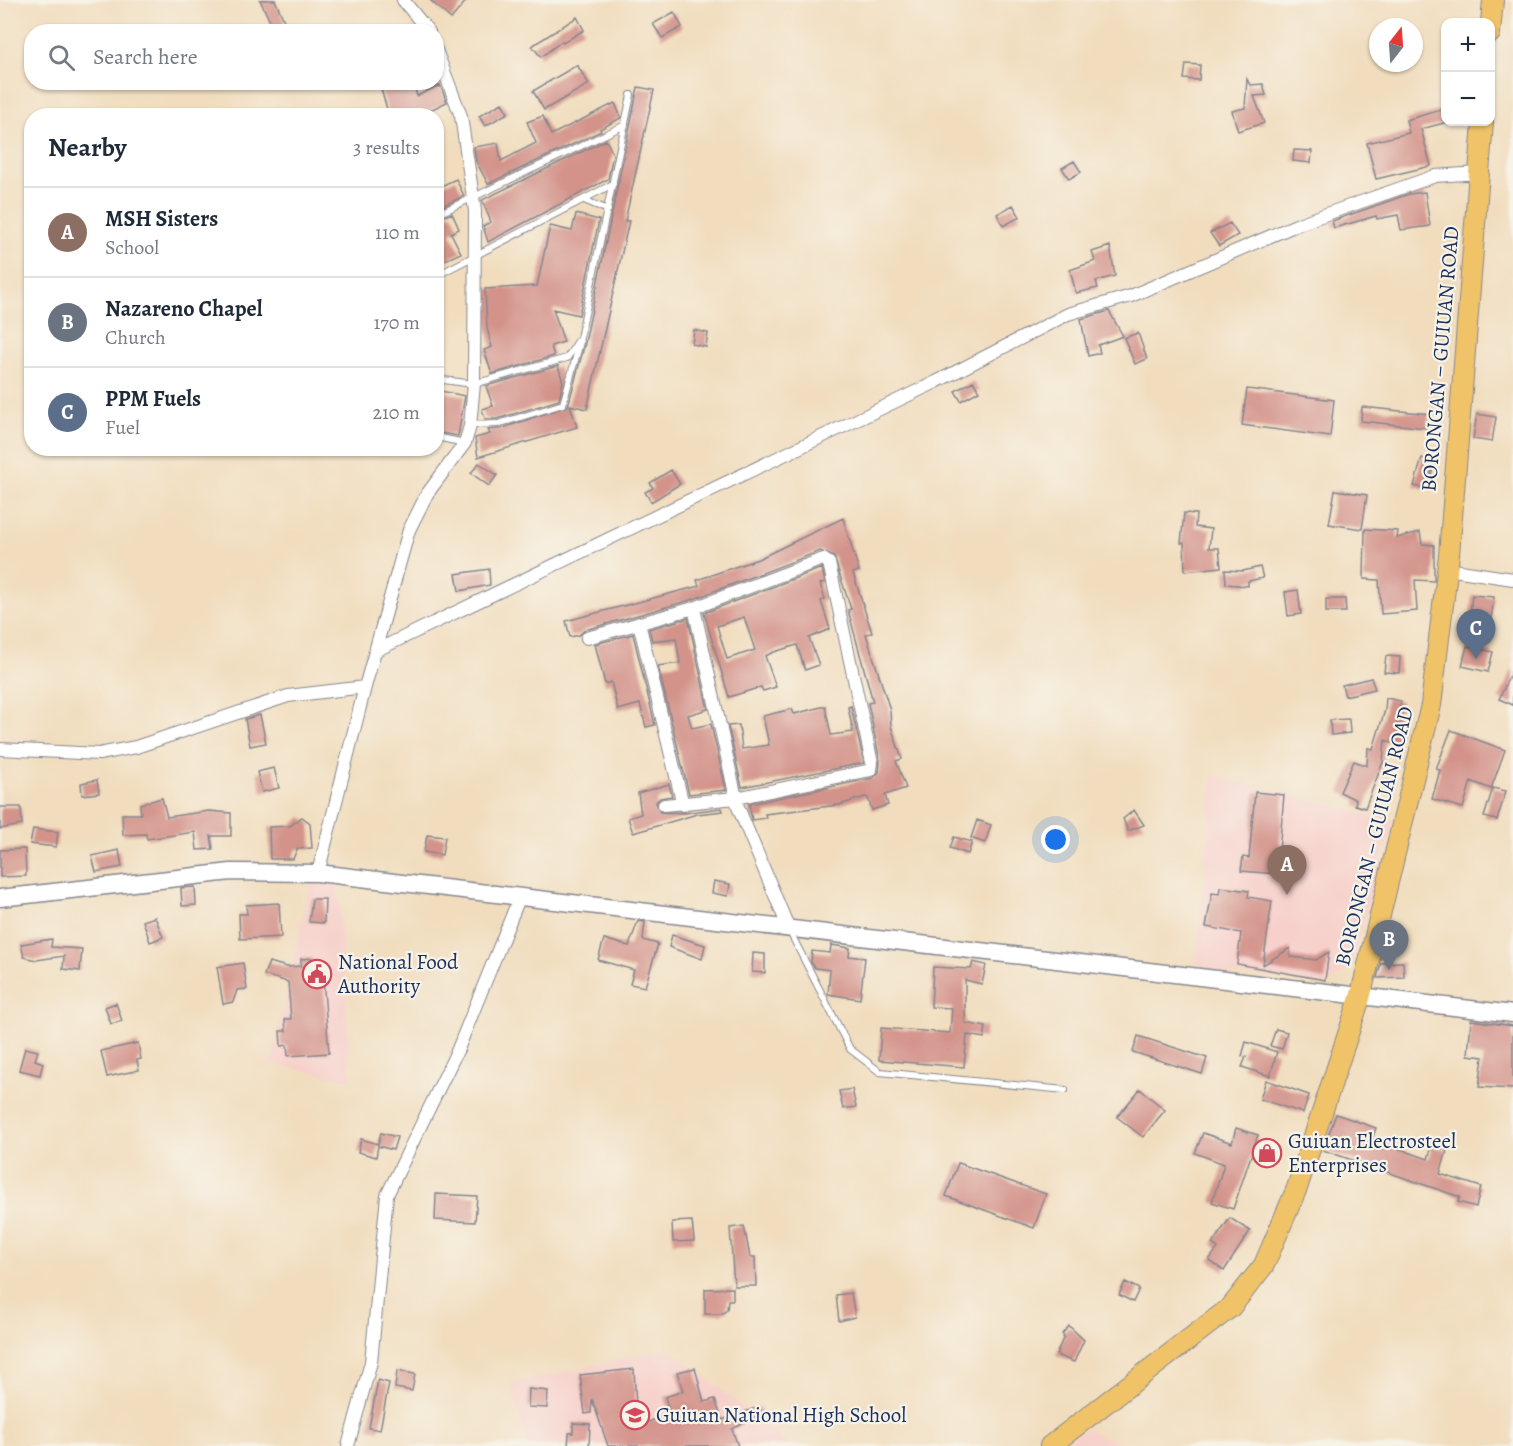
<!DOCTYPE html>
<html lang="en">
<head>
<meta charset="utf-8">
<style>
	:root { --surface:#fff; --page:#f2f2f3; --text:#1f2937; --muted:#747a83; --line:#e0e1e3; --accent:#7c3aed }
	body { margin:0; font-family:Alegreya,serif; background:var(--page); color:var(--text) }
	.controls { position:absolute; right:18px; top:18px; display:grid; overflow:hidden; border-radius:12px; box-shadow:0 2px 4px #0004 }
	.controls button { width:54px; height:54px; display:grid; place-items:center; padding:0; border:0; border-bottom:2px solid var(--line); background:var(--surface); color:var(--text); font:30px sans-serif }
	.compass { position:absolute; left:1369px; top:18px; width:54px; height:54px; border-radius:50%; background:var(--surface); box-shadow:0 2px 4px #0004; rotate:17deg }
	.you { position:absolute; left:1056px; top:840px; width:21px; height:21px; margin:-15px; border:4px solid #fff; border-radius:50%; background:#1a73e8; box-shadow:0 0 0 9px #1a73e833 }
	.badge { display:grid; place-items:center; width:39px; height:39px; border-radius:50%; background:var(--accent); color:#fff; font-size:20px; font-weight:700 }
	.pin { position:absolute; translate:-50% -50px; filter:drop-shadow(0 2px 3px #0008) }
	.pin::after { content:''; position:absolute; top:32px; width:21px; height:18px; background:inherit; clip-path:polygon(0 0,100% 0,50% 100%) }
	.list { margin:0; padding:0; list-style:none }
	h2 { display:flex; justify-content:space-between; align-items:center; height:78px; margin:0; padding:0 24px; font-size:26px }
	h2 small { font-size:20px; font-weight:400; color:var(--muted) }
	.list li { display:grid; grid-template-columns:39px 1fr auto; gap:18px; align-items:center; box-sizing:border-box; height:90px; padding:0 24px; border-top:2px solid var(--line) }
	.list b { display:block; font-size:22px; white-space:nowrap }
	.list p { margin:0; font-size:20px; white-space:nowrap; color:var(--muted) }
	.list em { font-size:20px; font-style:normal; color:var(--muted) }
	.icon { flex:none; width:33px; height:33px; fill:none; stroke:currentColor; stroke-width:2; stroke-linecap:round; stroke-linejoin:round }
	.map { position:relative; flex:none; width:1513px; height:1446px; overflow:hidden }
	.search { position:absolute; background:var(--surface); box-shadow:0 2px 4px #0004; left:24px; top:24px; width:420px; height:66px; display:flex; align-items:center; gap:15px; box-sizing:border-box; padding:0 21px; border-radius:24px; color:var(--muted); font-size:22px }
	.panel { position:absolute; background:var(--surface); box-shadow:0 2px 4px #0004; left:24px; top:108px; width:420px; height:348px; border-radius:24px }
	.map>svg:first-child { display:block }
	.built { fill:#f7d0cb }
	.building { fill:#d3938a; fill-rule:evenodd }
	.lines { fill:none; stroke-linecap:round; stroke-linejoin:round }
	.service-casing { stroke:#86868e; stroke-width:8 }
	.minor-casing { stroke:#86868e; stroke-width:14 }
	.tertiary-casing { stroke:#86868e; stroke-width:19 }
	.primary-casing { stroke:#86868e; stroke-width:22 }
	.service { stroke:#fff; stroke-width:6 }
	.minor { stroke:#fff; stroke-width:12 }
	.tertiary { stroke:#fff; stroke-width:16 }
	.primary { stroke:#f0c369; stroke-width:20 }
	.labels { text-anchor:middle; stroke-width:4.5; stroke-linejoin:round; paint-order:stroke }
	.street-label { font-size:21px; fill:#1b2f5e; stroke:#f7f3e8 }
	.poi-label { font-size:21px; fill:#1b2f5e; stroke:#f7f3e8; text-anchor:start }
</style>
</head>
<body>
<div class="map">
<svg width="1513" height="1446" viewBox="0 0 1513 1446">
	<rect width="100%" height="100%" fill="#f7f3e8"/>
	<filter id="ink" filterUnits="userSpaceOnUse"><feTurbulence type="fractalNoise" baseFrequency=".0167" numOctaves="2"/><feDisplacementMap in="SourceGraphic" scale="12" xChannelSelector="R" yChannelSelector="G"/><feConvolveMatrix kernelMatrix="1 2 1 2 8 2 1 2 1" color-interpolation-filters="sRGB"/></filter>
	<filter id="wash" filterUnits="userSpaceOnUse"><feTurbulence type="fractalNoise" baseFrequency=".008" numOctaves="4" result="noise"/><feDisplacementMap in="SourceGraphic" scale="24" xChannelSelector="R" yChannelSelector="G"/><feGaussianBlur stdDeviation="1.35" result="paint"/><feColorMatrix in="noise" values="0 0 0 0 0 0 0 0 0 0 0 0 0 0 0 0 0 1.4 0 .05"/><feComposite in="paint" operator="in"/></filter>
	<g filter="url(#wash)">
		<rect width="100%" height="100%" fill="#f1ddbe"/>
		<!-- built -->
		<path class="built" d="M 1213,775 L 1395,822 L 1349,969 L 1326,984 L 1196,970 Z
			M 310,884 L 338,884 L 351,1080 L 271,1064 Z
			M 669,1348 L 791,1446 L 528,1446 L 510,1384 Z
			M 1085,1429 L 1126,1446 L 1061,1446 Z"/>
		<g id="blocks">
			<!-- building -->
			<path class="building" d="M 260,0 L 275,0 L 289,32 L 275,32 Z
				M 430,0 L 467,0 L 451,19 Z
				M 674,12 L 682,27 L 662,38 L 653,24 Z
				M 577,17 L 584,30 L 563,43 L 562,41 L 541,57 L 532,46 Z
				M 1186,64 L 1200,65 L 1199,80 L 1184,79 Z
				M 577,65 L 589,84 L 544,110 L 533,91 Z
				M 1247,79 L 1250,85 L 1263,84 L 1266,95 L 1254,96 L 1264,123 L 1238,131 L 1232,111 L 1245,108 Z
				M 379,82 L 413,82 L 417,96 L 440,85 L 447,102 L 428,111 L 431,116 L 389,116 Z
				M 638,87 L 654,90 L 625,221 L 629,221 L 587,409 L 570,405 L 577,427 L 478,457 L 475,438 L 490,434 L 488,430 L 500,429 L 568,406 L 585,343 Z
				M 502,103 L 508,113 L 485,126 L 479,116 Z
				M 615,103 L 621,118 L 600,129 L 601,131 L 488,184 L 476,161 L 474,147 L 498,143 L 501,161 L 536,143 L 527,122 L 543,116 L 551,135 Z
				M 1444,109 L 1446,122 L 1448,122 L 1421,129 L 1431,166 L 1376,179 L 1367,143 L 1409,133 L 1406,120 Z
				M 606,140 L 613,154 L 608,179 L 488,242 L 483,226 L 491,222 L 482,200 Z
				M 1294,150 L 1312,151 L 1311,163 L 1293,161 Z
				M 1074,161 L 1081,172 L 1069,179 L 1062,168 Z
				M 456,179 L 464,196 L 436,209 L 436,183 L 439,187 Z
				M 1425,192 L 1430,226 L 1401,230 L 1398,215 L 1377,219 L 1376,216 L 1334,228 L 1332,221 L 1409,194 Z
				M 1013,205 L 1020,217 L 1003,226 L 997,214 Z
				M 452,213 L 459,229 L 451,233 L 461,253 L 436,264 L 436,220 Z
				M 576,214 L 599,220 L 579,315 L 553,309 L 564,342 L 551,346 L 554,356 L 492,374 L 484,350 L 492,347 L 487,328 L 485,289 L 537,286 L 550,226 L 572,231 Z
				M 1230,223 L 1238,235 L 1219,246 L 1210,233 Z
				M 1110,246 L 1115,276 L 1096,281 L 1098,288 L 1076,293 L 1070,270 L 1095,261 L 1092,252 Z
				M 1109,311 L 1123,336 L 1098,345 L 1100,353 L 1088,356 L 1081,319 Z
				M 694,330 L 708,333 L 706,347 L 692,344 Z
				M 1138,333 L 1147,359 L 1135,364 L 1124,338 Z
				M 558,366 L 563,382 L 559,400 L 497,419 L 485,419 L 482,409 L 493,406 L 486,386 Z
				M 973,381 L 979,391 L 961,401 L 955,391 Z
				M 1247,389 L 1334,400 L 1330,437 L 1242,425 Z
				M 436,390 L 465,396 L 458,436 L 436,432 Z
				M 1362,407 L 1429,414 L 1427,428 L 1361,421 Z
				M 1477,414 L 1496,417 L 1492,442 L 1473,439 Z
				M 1422,458 L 1435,462 L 1427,489 L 1414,486 Z
				M 479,463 L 497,475 L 489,486 L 471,473 Z
				M 671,470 L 680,484 L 651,502 L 645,492 L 653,488 L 650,483 Z
				M 1335,490 L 1367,495 L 1362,529 L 1329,524 Z
				M 1184,513 L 1196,514 L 1195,527 L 1211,529 L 1209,548 L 1219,548 L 1221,567 L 1185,571 L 1184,543 L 1181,543 Z
				M 843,518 L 859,571 L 853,573 L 872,633 L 866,634 L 890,710 L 891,726 L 902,759 L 896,761 L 906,788 L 885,795 L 888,805 L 872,810 L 868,798 L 865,797 L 839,805 L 765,814 L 766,818 L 752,820 L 749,804 L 873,778 L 879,772 L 880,761 L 868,703 L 873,702 L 848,610 L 851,609 L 834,557 L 820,551 L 691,600 L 585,630 L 579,635 L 570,637 L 566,621 L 699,586 L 697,580 L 758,559 Z
				M 1365,529 L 1398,531 L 1397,538 L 1420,532 L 1422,544 L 1434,545 L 1434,581 L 1415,580 L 1417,611 L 1381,614 L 1379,580 L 1364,579 Z
				M 1260,567 L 1263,578 L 1248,581 L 1248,586 L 1226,584 L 1225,570 L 1243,571 Z
				M 822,568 L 825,582 L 820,584 L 825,599 L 821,601 L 830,629 L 809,638 L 819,665 L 805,670 L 797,645 L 774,652 L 765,656 L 776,687 L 763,691 L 761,687 L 729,697 L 704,613 ZM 744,617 L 755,650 L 727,659 L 717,626 Z
				M 489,569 L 490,585 L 459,591 L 456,574 Z
				M 1298,590 L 1301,614 L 1288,616 L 1285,592 Z
				M 1472,595 L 1494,597 L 1491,619 L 1470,616 Z
				M 1326,599 L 1345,599 L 1346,612 L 1326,612 Z
				M 688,618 L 708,709 L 688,715 L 692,728 L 711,724 L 726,790 L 689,794 L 658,666 L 680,663 L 676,638 L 652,641 L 649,629 Z
				M 633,634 L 655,725 L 646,727 L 640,704 L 618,710 L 611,682 L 605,684 L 595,644 Z
				M 1467,646 L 1493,652 L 1488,672 L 1462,666 Z
				M 1386,656 L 1400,657 L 1399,673 L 1384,672 Z
				M 1513,668 L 1513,705 L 1499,699 Z
				M 1371,678 L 1375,689 L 1345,696 L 1342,685 Z
				M 1386,698 L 1401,701 L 1397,724 L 1402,725 L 1395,744 L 1385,740 L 1383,762 L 1365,808 L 1355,805 L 1356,800 L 1340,792 L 1354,761 L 1367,766 L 1368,748 L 1373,749 L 1385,710 Z
				M 825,706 L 831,735 L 853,732 L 848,707 L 851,706 L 864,763 L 742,787 L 728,726 L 739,725 L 742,749 L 769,745 L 763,716 L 792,709 L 794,714 Z
				M 260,715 L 266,743 L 250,746 L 245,719 Z
				M 1349,719 L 1350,733 L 1331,735 L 1330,720 Z
				M 1451,730 L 1505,750 L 1491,789 L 1471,781 L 1463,808 L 1432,799 L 1440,770 L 1436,769 Z
				M 274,768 L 279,788 L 262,792 L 257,772 Z
				M 97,780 L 99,793 L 82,795 L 81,783 Z
				M 669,784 L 672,796 L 660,798 L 656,802 L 660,812 L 684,813 L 722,808 L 723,811 L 697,814 L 633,833 L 628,818 L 641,814 L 638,793 Z
				M 1493,788 L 1506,791 L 1497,820 L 1484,817 Z
				M 1255,792 L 1284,795 L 1277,874 L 1241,871 L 1243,857 L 1249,858 Z
				M 162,798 L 167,817 L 209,811 L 231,813 L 231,836 L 211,836 L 213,849 L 197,850 L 195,832 L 147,839 L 146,834 L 123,835 L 122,814 L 141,814 L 140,804 Z
				M 0,807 L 21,807 L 22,825 L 0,829 Z
				M 1134,810 L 1144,825 L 1128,831 L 1123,819 Z
				M 302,817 L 310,823 L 312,848 L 297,849 L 293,859 L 270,859 L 269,827 L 290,826 Z
				M 977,820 L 991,825 L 985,843 L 971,838 Z
				M 33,829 L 58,832 L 56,847 L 30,844 Z
				M 427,835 L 445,837 L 442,855 L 424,852 Z
				M 954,837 L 972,842 L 968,854 L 950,848 Z
				M 25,849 L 26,876 L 0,877 L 0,850 Z
				M 119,850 L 122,867 L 96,872 L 92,856 Z
				M 714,881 L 730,884 L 728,896 L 712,893 Z
				M 195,887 L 196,905 L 182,906 L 181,888 Z
				M 1220,887 L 1249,891 L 1248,897 L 1272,901 L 1263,965 L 1290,948 L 1291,957 L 1316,960 L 1329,952 L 1325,980 L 1237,964 L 1241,933 L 1206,927 L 1212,893 L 1219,894 Z
				M 312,899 L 325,899 L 324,923 L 309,922 Z
				M 279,903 L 281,937 L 240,939 L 239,914 L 247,914 L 246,905 Z
				M 155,917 L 163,937 L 150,942 L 143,921 Z
				M 638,921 L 645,922 L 643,940 L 658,944 L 645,987 L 630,984 L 634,970 L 598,960 L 604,939 L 629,946 Z
				M 672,935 L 705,945 L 702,959 L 669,947 Z
				M 52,939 L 51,947 L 82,949 L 80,971 L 63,969 L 64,956 L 36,960 L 24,957 L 21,944 Z
				M 831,945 L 850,948 L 849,956 L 865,958 L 860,999 L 828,994 L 830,970 L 815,968 L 811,962 L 812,951 L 830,953 Z
				M 753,953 L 765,954 L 765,973 L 752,972 Z
				M 312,958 L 313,965 L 322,965 L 329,1053 L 288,1056 L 287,1045 L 281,1046 L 280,1031 L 286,1031 L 285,1019 L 291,1019 L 288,982 L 264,975 L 269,962 L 287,967 L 301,966 L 301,959 Z
				M 973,962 L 986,965 L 982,984 L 965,980 L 965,1023 L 986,1027 L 984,1038 L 967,1035 L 964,1067 L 879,1060 L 881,1028 L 950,1033 L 952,1008 L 931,1007 L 933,967 L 971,969 Z
				M 1403,962 L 1404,977 L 1377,978 L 1381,963 Z
				M 243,963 L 247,989 L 237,990 L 233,1002 L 223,1004 L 217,967 Z
				M 116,1003 L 122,1021 L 111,1024 L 105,1007 Z
				M 1471,1020 L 1513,1026 L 1513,1089 L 1479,1087 L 1483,1057 L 1468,1055 Z
				M 1276,1029 L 1287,1032 L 1282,1049 L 1270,1046 Z
				M 1138,1036 L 1207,1058 L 1202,1074 L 1133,1052 Z
				M 1246,1042 L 1277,1052 L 1270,1076 L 1242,1067 L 1246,1057 L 1242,1056 Z
				M 138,1043 L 141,1059 L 137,1060 L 139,1070 L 107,1077 L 101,1051 Z
				M 25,1048 L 38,1051 L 35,1060 L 43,1063 L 40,1075 L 19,1070 Z
				M 1266,1080 L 1309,1095 L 1303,1113 L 1260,1099 Z
				M 852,1089 L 856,1107 L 843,1109 L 839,1091 Z
				M 1140,1089 L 1165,1110 L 1143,1137 L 1117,1117 Z
				M 1336,1114 L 1376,1128 L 1372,1139 L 1428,1159 L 1432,1146 L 1447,1150 L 1440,1174 L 1481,1187 L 1476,1207 L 1458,1202 L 1460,1197 L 1323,1150 Z
				M 1236,1128 L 1258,1135 L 1233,1209 L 1212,1202 L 1224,1164 L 1195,1153 L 1203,1133 L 1232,1143 Z
				M 381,1133 L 397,1137 L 393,1150 L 378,1146 L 376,1157 L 358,1152 L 361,1139 L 378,1144 Z
				M 958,1163 L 1046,1194 L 1034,1228 L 946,1196 Z
				M 436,1194 L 477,1196 L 475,1222 L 435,1220 Z
				M 1230,1218 L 1250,1231 L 1224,1271 L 1209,1260 L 1218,1248 L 1212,1244 Z
				M 692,1221 L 694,1241 L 673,1242 L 672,1222 Z
				M 744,1226 L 750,1257 L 755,1257 L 756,1286 L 734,1286 L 730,1228 Z
				M 1125,1282 L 1139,1289 L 1133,1302 L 1119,1295 Z
				M 733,1288 L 733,1300 L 728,1300 L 727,1310 L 721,1314 L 705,1314 L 705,1289 Z
				M 851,1293 L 855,1317 L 839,1321 L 836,1295 Z
				M 1069,1326 L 1084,1340 L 1074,1362 L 1056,1355 L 1064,1336 L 1062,1334 Z
				M 695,1368 L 704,1402 L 715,1399 L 722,1420 L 759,1407 L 762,1414 L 732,1429 L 738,1446 L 608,1446 L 592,1399 L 591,1413 L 585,1414 L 580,1375 L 634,1369 L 637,1426 L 670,1414 L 665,1397 L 683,1391 L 677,1372 Z
				M 397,1371 L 415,1374 L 412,1391 L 395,1388 Z
				M 378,1380 L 389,1383 L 380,1430 L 369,1428 Z
				M 529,1389 L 548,1391 L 547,1408 L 528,1407 Z
				M 573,1423 L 590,1424 L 589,1446 L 568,1446 L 569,1433 L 573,1433 Z"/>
		</g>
	</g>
	<g filter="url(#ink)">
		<use href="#blocks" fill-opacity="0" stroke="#86868e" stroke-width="1.5"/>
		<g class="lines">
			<!-- service casing -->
			<g class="service-casing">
				<path id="service" d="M 584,200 L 608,210
					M 436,215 L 625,125
					M 436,276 L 613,184
					M 436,379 L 474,384 L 567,358 L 580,338 L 631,95
					M 470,425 L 498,424 L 563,404 L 580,342
					M 436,437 L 465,443
					M 790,932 L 850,1049 L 880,1072 L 1065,1090"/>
			</g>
			<!-- minor casing -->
			<g class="minor-casing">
				<path id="minor" d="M 403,0 L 429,32
					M 1447,569 L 1513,579
					M 694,608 L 738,807 L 789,929
					M 639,623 L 683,805
					M 587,638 L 694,608 L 823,559 L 829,563 L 872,763 L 871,770 L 736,798 L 664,805
					M 377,650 L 936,382 L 1068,314 L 1131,296 L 1301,223 L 1435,176 L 1479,173
					M 0,749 L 99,754 L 136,747 L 288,696 L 365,687
					M 318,873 L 365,687 L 409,530 L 427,494 L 465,443 L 470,426 L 474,384 L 475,211 L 461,116 L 436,50
					M 348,1446 L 371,1362 L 387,1195 L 458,1049 L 520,896"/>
			</g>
			<!-- tertiary casing -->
			<g class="tertiary-casing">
				<path id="tertiary" d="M 0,898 L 231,872 L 318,873 L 1513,1014"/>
			</g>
			<!-- primary casing -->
			<g class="primary-casing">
				<path id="primary" d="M 1490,33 L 1493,0
					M 1050,1446 L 1231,1307 L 1264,1265 L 1297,1188 L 1360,998 L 1431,705 L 1449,555 L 1483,122"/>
			</g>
			<!-- service -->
			<use href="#service" class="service"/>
			<!-- minor -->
			<use href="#minor" class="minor"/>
			<!-- tertiary -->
			<use href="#tertiary" class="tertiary"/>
			<!-- primary -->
			<use href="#primary" class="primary"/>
		</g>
	</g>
	<!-- icons -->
	<defs>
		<g id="civic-ring" transform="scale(1.5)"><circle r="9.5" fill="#f7f3e8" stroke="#d1495b" stroke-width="1.5"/><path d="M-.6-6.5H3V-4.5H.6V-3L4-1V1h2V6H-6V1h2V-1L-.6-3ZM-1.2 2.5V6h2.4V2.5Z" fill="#d1495b"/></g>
		<g id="shop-ring" transform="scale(1.5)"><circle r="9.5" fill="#f7f3e8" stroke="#d1495b" stroke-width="1.5"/><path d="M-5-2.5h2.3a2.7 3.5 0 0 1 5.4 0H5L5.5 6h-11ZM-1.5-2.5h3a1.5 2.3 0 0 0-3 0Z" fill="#d1495b"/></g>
		<g id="school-ring" transform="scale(1.5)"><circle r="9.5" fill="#f7f3e8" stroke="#d1495b" stroke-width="1.5"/><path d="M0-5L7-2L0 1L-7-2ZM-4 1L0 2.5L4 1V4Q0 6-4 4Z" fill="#d1495b"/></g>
	</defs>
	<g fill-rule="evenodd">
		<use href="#civic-ring" x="317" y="974"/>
		<use href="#shop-ring" x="1267" y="1153"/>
		<use href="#school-ring" x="635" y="1415"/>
	</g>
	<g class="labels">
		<!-- street labels -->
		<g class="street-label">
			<text transform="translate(1440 359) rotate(-85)" y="7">BORONGAN – GUIUAN ROAD</text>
			<text transform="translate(1374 836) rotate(-76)" y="7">BORONGAN – GUIUAN ROAD</text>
		</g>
		<!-- poi labels -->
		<g class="poi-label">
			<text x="338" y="969">National Food<tspan x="338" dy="24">Authority</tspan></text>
			<text x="1288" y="1148">Guiuan Electrosteel<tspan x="1288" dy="24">Enterprises</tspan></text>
			<text x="656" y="1422">Guiuan National High School</text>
		</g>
	</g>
</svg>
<div class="controls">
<button>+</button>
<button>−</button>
</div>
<svg class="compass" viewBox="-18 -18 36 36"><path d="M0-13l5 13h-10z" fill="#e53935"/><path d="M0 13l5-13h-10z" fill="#747a83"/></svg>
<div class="you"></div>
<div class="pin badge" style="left:1287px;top:895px;background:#8d6e63">A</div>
<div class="pin badge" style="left:1389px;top:970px;background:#6b7280">B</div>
<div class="pin badge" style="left:1476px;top:659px;background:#5c6f8a">C</div>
<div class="search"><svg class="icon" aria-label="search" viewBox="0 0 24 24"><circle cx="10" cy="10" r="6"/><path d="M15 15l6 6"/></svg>Search here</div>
<section class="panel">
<h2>Nearby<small>3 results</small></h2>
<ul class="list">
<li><span class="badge" style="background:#8d6e63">A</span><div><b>MSH Sisters</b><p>School</p></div><em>110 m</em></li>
<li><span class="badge" style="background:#6b7280">B</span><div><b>Nazareno Chapel</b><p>Church</p></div><em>170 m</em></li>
<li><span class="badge" style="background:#5c6f8a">C</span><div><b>PPM Fuels</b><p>Fuel</p></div><em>210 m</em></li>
</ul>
</section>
</div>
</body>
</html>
